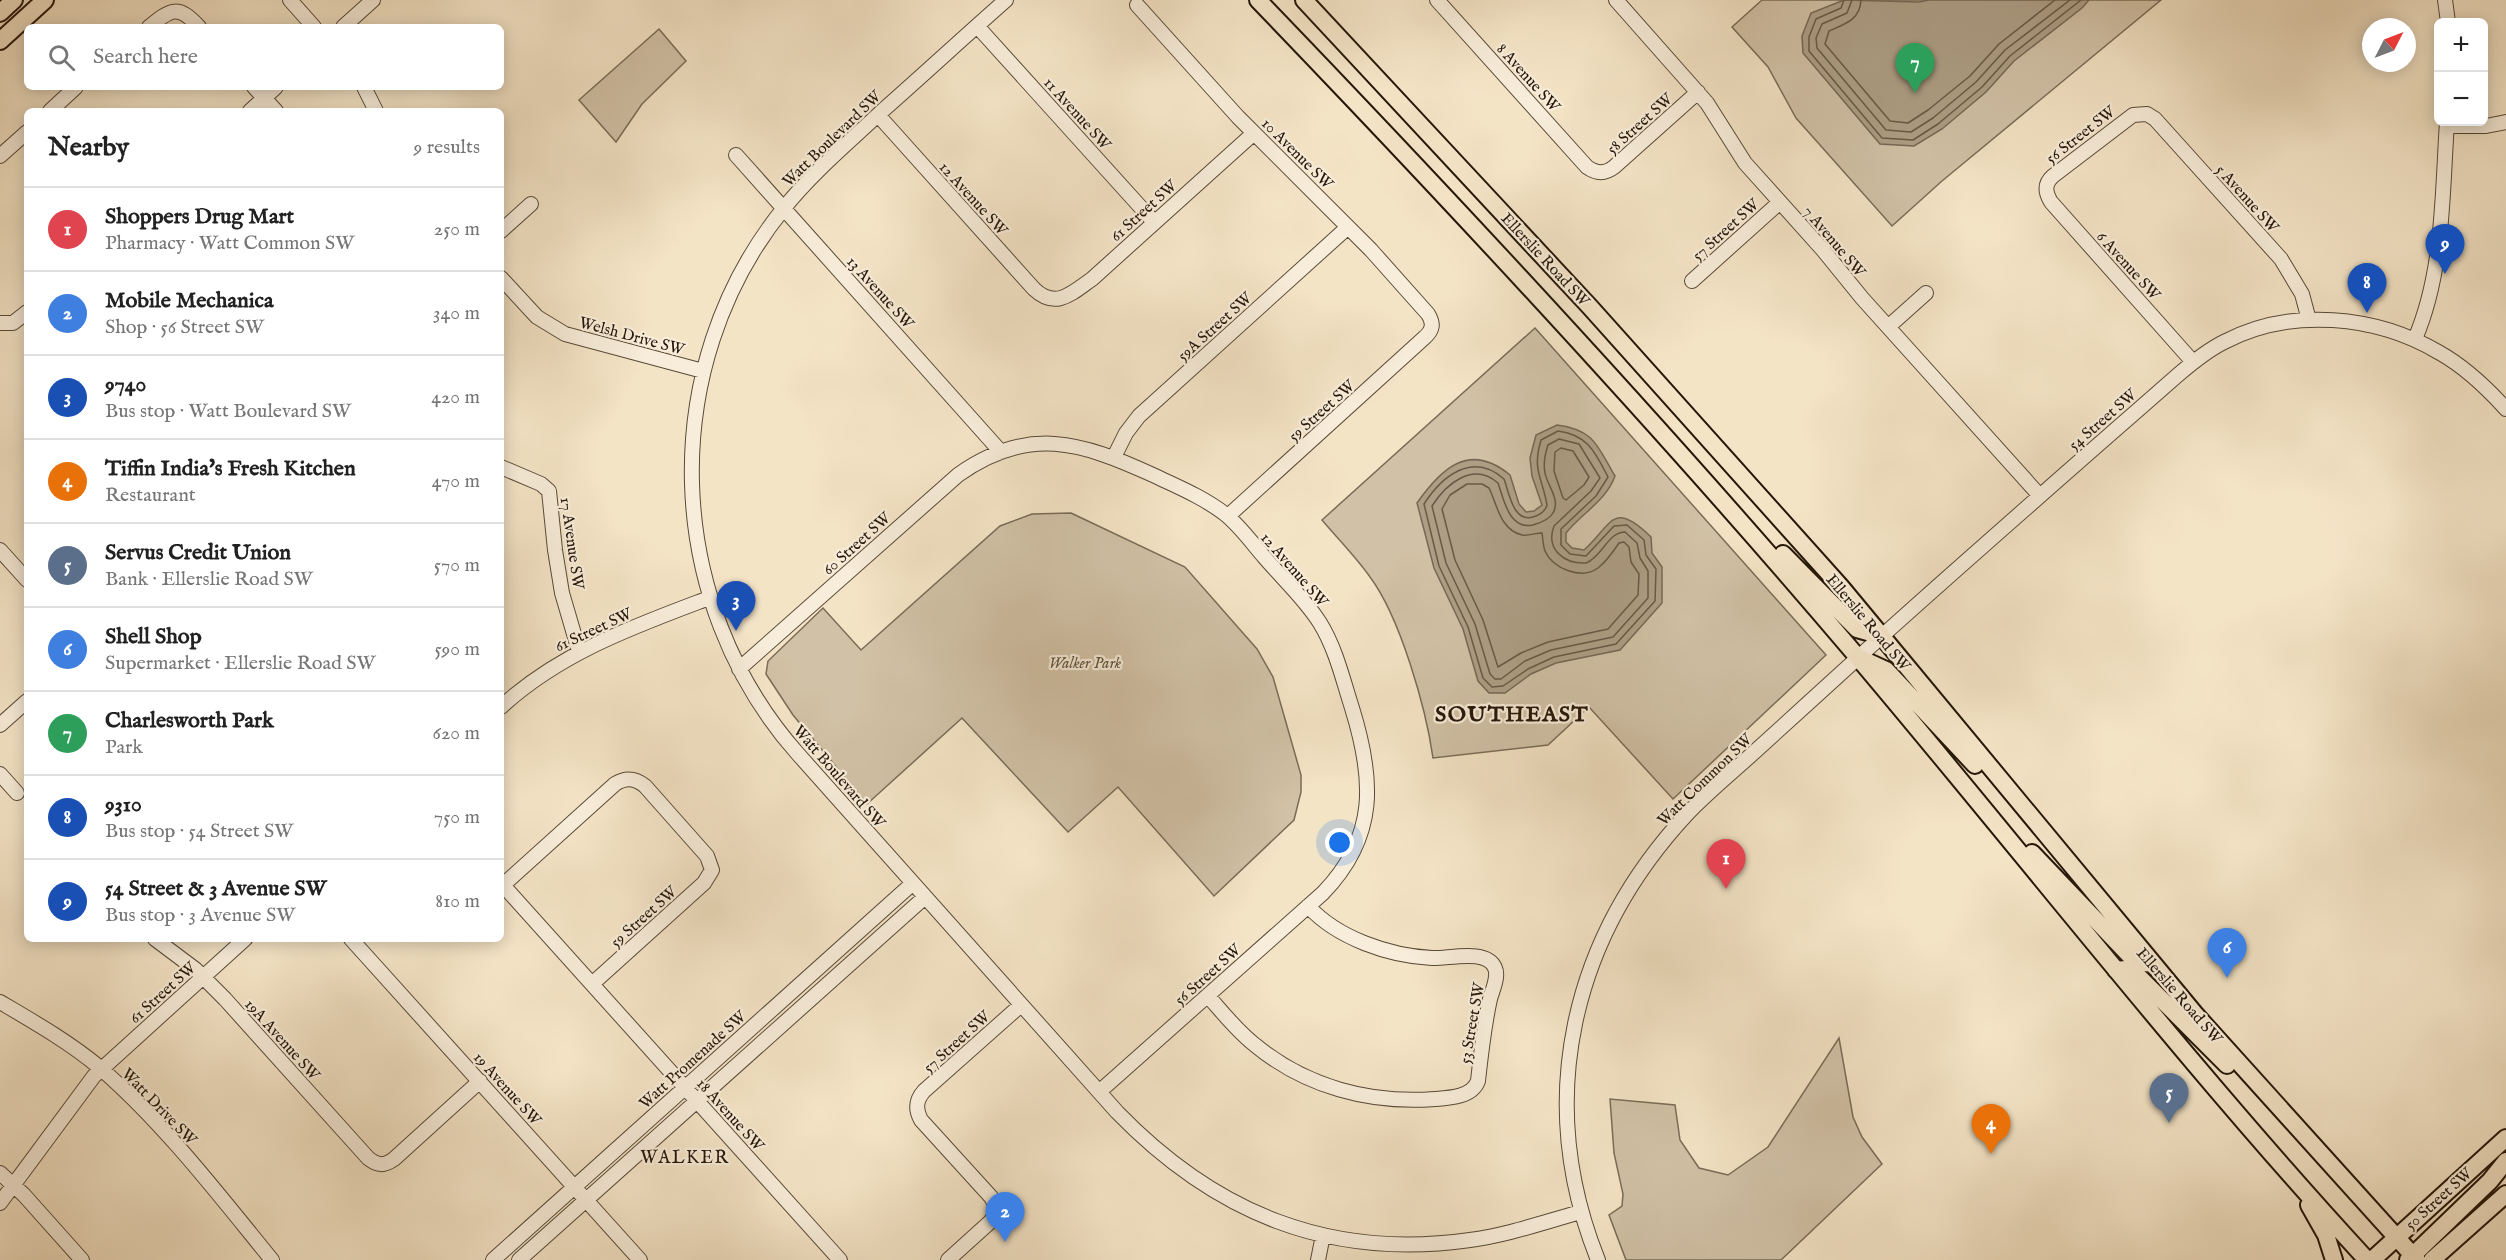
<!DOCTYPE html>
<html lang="en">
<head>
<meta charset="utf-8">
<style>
	:root { --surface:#fff; --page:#f6f6f6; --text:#222; --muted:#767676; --line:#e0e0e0; --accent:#8f2418 }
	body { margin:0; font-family:"IM FELL English",serif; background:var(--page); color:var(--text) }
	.controls { position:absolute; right:18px; top:18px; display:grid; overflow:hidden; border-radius:9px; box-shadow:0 3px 15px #0003 }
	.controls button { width:54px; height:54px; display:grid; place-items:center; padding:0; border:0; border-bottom:2px solid var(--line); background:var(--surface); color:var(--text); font:30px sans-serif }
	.compass { position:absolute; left:2362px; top:18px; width:54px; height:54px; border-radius:50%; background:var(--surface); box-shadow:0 3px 15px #0003; rotate:48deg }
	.you { position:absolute; left:1340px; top:843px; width:21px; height:21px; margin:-15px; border:4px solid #fff; border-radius:50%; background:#1a73e8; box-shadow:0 0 0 9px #1a73e833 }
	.badge { display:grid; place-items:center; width:39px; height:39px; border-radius:50%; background:var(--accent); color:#fff; font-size:20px; font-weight:700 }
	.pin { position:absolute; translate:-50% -50px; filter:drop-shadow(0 2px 3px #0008) }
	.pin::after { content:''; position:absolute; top:32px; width:21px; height:18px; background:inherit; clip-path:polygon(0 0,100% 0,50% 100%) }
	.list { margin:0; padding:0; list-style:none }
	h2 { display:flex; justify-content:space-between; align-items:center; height:78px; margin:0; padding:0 24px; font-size:26px }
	h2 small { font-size:20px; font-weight:400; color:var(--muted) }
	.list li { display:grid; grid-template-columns:39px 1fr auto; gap:18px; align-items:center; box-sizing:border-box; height:84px; padding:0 24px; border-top:2px solid var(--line) }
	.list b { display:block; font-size:22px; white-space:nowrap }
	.list p { margin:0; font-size:20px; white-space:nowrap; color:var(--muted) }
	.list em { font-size:20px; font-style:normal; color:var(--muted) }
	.icon { flex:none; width:33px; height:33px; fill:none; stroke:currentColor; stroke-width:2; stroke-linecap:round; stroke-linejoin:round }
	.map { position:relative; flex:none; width:2506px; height:1260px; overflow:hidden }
	.search { position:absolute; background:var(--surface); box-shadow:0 3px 15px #0003; left:24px; top:24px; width:480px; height:66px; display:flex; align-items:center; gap:15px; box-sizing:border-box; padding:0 21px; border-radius:9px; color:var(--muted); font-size:22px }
	.panel { position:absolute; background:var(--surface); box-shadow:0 3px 15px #0003; left:24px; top:108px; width:480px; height:834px; border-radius:9px }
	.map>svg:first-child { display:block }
	.green { fill:#d1c1a6; stroke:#7a6c57; stroke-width:1.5 }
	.water { fill:#ad9e85; stroke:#766853; stroke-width:1.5 }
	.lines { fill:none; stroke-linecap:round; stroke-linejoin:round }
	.shore { stroke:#685a46; stroke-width:1.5 }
	.minor-casing { stroke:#584a38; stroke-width:16 }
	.major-casing { stroke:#241608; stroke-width:20 }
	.minor { stroke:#f8edda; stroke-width:14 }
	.major { stroke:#f4e4c6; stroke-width:16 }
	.labels { text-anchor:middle; stroke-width:4.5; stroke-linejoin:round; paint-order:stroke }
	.street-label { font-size:16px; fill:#241608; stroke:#f8edda }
	.park-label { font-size:16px; font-style:italic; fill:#61523f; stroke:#f8edda }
	.neighbourhood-label { font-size:18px; letter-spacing:1.5px; fill:#241608; stroke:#f8edda }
	.district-label { font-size:22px; font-weight:bold; letter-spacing:1.5px; fill:#241608; stroke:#f8edda }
</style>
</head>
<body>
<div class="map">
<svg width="2506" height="1260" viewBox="0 0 2506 1260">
	<rect width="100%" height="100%" fill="#f4e4c6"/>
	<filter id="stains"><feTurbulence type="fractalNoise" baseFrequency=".00333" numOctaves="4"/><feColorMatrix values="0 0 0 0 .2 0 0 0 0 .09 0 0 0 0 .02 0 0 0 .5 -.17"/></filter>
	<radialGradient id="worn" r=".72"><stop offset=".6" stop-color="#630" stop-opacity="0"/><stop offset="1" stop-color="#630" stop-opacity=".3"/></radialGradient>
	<!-- green -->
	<path class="green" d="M 1762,0 L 2161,0 L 1942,181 L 1892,226 L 1796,118 L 1768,67 L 1732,27 Z
		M 659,29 L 686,61 L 642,104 L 616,142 L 579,100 Z
		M 1535,328 L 1826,655 L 1673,799 L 1589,707 L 1548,745 L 1433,758 C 1426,708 1400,617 1370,577 C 1356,557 1338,539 1322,520 Z
		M 1071,513 L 1185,567 L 1257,649 L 1273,677 L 1301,775 L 1301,792 L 1294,820 L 1214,896 L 1118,787 L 1068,832 L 962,718 L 867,804 L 793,715 L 766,674 L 768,661 L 823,608 L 861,650 L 1000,526 L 1032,514 Z
		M 1839,1038 L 1853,1117 L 1862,1137 L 1882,1164 L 1781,1260 L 1626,1260 L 1609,1215 L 1622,1206 L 1623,1194 L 1614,1153 L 1610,1099 L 1675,1105 L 1680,1140 L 1699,1168 L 1728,1175 L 1768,1147 Z"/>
	<!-- water -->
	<path class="water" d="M 1844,0 L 1919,2 L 1929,0 L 2089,0 L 2082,8 L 2014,61 L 1986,92 L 1942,129 L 1914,146 L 1880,144 L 1803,53 L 1802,36 L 1811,13 Z
		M 1557,425 C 1595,430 1597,446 1615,476 C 1606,501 1582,513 1566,533 L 1566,542 L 1572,548 L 1584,550 C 1612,525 1612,499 1651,537 L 1652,553 L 1662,567 L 1662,603 L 1620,650 L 1556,663 L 1531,674 L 1505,693 L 1489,693 L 1478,681 L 1463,629 L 1434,568 L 1417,503 C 1441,469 1469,441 1510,475 L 1519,504 L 1526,512 L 1534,511 L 1542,505 L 1532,476 L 1530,458 L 1536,435 Z"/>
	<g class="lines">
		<!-- shore -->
		<path class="shore" d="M 1844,0 L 1841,8 L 1816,19 L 1809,37 L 1809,51 L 1882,138 L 1913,140 L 1938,124 L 1982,87 L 2010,56 L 2081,0
			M 1852,0 L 1847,13 L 1822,24 L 1816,38 L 1817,48 L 1886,130 L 1911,132 L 1933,118 L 1976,82 L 2005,50 L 2070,0
			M 1861,0 C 1860,20 1845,24 1829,31 L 1825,44 L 1890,121 L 1908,123 L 1928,110 L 1970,76 L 1999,44 L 2055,0
			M 1558,431 C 1588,435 1595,452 1608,477 L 1596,496 L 1561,529 L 1561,545 L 1570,554 L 1586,556 L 1614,526 L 1627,525 L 1644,540 L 1646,555 L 1656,569 L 1655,601 L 1616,644 L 1554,657 L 1528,669 L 1503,686 L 1492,687 L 1483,678 L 1468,627 L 1439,566 L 1424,504 C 1442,476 1473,451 1504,479 C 1509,492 1513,523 1533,517 C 1540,515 1545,512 1547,505 C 1542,476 1532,471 1541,440 Z
			M 1559,439 L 1579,444 L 1600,478 L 1591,491 L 1554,526 C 1545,550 1565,564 1586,563 C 1602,557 1608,532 1625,532 L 1637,543 L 1640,558 L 1648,571 L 1648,598 L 1613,637 L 1551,650 L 1525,661 L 1501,679 L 1495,679 L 1490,674 L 1475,624 L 1446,563 L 1432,506 C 1446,484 1473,461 1498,483 C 1504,500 1509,530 1533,525 C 1540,523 1549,520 1553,513 C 1561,500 1547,485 1545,473 C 1543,463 1545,454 1548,445 Z
			M 1561,448 L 1573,451 L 1589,477 L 1584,485 L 1566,500 L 1563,498 L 1554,471 L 1555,452 Z
			M 1467,484 L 1482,484 L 1489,488 C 1497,504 1500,530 1522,535 C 1529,536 1535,533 1542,533 C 1543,539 1543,546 1545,551 C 1553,569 1582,580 1598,568 C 1607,561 1613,552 1619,543 L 1624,542 L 1629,547 L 1631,562 L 1639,574 L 1638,595 L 1608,629 L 1548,642 L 1521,653 L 1498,667 L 1483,620 L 1455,560 L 1442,509 L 1450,495 Z"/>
		<!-- minor casing -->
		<g class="minor-casing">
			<path id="minor" d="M 290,0 L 314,27
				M 1006,0 C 964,37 923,75 881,112 C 848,143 813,172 784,208 C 655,367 663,602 798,754 L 1117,1112 C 1215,1213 1329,1260 1470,1240 C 1508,1235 1544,1222 1581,1212
				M 1437,0 L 1587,167 C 1597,174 1605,174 1614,167 L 1698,92
				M 1616,0 L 1707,103 L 1745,163 L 1823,250 L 1862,298 L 2040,496
				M 2445,0 L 2448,22
				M 1137,5 L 1238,117 L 1371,250 L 1428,314 C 1434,324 1433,330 1424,338 L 1228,516
				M 977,26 L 1154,222
				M 149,27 C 171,9 178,4 199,27
				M 343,27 L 373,0
				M 254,87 L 276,111
				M 364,87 L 376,111
				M 50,111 L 76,87
				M 250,111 L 276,87
				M 878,115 L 1034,289 C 1056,310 1072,293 1092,279 L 1254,133
				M 2447,126 L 2486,126 L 2506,122
				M 736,155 L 1001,452
				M 0,156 L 27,132
				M 501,231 L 531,204
				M 501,278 L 537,317 L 565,334 L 703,371
				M 1692,281 L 1780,202
				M 0,323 L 13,323 L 27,312
				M 1888,327 L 1926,293
				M 2415,339 C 2444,271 2442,195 2447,122
				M 2193,362 L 2051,202 C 2045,192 2044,184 2053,176 L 2133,115 L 2147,114 L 2155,119 L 2281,259 L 2302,294 L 2309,320
				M 1114,457 L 1126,433 L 1139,416 L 1348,227
				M 501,467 L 541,484 L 549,491 L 555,550 L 562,593 L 579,651
				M 0,550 L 27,580
				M 739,669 L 958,475 C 1028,425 1081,442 1153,475 C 1178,487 1203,497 1225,514 C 1240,526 1252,543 1265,558 C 1283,579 1305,599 1320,623 C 1336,649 1343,680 1352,708 C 1374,779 1378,836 1323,893 L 1099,1092
				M 501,707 C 561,652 635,626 709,598
				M 0,725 L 27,701
				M 0,774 L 17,793
				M 501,883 L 840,1260
				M 503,885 L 615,784 C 626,777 635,778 645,786 L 707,856 L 712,870 L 704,883 L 592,984
				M 155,939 L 195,969 L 225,999 L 368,1158 C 378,1166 384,1166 394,1159 L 480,1081
				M 351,939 L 640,1260
				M 1208,996 C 1223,1013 1237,1031 1255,1045 C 1306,1087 1370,1104 1435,1099 C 1450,1098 1472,1097 1478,1081 C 1481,1053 1484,1026 1490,999 C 1492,991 1499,977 1495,968 C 1487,948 1448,959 1432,958 C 1389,956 1337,938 1308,906
				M 0,1002 C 34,1022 69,1042 99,1067 C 163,1122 219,1195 272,1260
				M 0,1173 L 24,1195 L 82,1260
				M 0,1203 L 94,1076 L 245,939
				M 493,1260 L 913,883
				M 519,1260 L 925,897
				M 948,1260 L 990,1222 C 997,1214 997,1206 991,1197 L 921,1120 C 915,1109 916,1100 924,1091 L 1021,1005
				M 1318,1260 L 1323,1235
				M 1598,1260 C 1534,1100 1571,939 1687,814 C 1707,793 1729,775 1750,756 C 1787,722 1824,689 1861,655 C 1966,560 2073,467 2179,374 C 2193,362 2208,350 2224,342 C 2291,307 2376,315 2440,353 C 2465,367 2486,387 2506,409"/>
		</g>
		<!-- major casing -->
		<g class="major-casing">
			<path id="major" d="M 1258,0 C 1463,213 1664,429 1855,654 C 2026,856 2188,1066 2367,1260
				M 1304,0 L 1590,307 L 1841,587 L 2195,1014 L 2417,1260
				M 0,13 L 14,0
				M 0,41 L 45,0
				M 1783,554 L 1857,629 L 1882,636
				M 1862,659 L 1886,670 L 1975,765
				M 2032,853 L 2132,958 L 2138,962 L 2153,964
				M 2116,970 L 2126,969 L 2138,976 L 2227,1065
				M 2309,1205 L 2326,1235 L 2334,1260
				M 2372,1260 L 2506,1138
				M 2408,1260 L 2490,1181 L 2506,1161
				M 2432,1260 L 2506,1194"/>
		</g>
		<!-- minor -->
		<use href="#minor" class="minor"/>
		<!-- major -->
		<use href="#major" class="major"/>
	</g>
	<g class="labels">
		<!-- street labels -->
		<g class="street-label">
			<text transform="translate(1529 77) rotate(48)" y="6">8 Avenue SW</text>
			<text transform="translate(1078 113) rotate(48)" y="6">11 Avenue SW</text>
			<text transform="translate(1639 123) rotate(-42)" y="6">58 Street SW</text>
			<text transform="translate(2080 134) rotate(-38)" y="6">56 Street SW</text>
			<text transform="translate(831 138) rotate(-44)" y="6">Watt Boulevard SW</text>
			<text transform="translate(1298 153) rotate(45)" y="6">10 Avenue SW</text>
			<text transform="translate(974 198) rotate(48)" y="6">12 Avenue SW</text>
			<text transform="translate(2248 198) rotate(48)" y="6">5 Avenue SW</text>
			<text transform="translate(1143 210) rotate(-42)" y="6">61 Street SW</text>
			<text transform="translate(1725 229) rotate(-42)" y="6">57 Street SW</text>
			<text transform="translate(1835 241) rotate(50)" y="6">7 Avenue SW</text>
			<text transform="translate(1546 259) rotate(47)" y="6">Ellerslie Road SW</text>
			<text transform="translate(2129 265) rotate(48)" y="6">6 Avenue SW</text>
			<text transform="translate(881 292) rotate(48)" y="6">13 Avenue SW</text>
			<text transform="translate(1214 326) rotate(-42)" y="6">59A Street SW</text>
			<text transform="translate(632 335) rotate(15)" y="6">Welsh Drive SW</text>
			<text transform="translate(1321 410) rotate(-42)" y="6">59 Street SW</text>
			<text transform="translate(2102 419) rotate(-41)" y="6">54 Street SW</text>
			<text transform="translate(573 543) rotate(82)" y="6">17 Avenue SW</text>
			<text transform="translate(856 543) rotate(-42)" y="6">60 Street SW</text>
			<text transform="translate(1295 569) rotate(49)" y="6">12 Avenue SW</text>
			<text transform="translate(1869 622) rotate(50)" y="6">Ellerslie Road SW</text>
			<text transform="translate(593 629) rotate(-25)" y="6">61 Street SW</text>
			<text transform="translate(840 776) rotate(49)" y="6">Watt Boulevard SW</text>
			<text transform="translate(1704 779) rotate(-44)" y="6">Watt Common SW</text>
			<text transform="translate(643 916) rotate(-42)" y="6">59 Street SW</text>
			<text transform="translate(1207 974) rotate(-42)" y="6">56 Street SW</text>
			<text transform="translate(162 992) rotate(-42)" y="6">61 Street SW</text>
			<text transform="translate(2180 995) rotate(49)" y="6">Ellerslie Road SW</text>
			<text transform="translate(1471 1023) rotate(-80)" y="6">53 Street SW</text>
			<text transform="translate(283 1039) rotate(48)" y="6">19A Avenue SW</text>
			<text transform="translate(956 1041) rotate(-42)" y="6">57 Street SW</text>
			<text transform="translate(692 1059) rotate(-42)" y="6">Watt Promenade SW</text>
			<text transform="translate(508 1088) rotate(48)" y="6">19 Avenue SW</text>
			<text transform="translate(160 1106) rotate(46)" y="6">Watt Drive SW</text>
			<text transform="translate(731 1114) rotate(48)" y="6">18 Avenue SW</text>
			<text transform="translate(2438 1198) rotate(-42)" y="6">50 Street SW</text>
		</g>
		<!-- park labels -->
		<g class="park-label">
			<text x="1085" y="668">Walker Park</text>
		</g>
		<!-- neighbourhood labels -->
		<g class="neighbourhood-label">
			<text x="685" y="1163">WALKER</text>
		</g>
		<!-- district labels -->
		<g class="district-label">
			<text x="1512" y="721">SOUTHEAST</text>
		</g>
	</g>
	<rect width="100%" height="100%" filter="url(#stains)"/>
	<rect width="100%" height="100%" fill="url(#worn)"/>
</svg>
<div class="controls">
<button>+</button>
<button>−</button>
</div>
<svg class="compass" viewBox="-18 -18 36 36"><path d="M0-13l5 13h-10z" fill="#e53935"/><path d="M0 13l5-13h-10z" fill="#767676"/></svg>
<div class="you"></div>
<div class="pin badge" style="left:1726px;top:889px;background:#e0444e">1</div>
<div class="pin badge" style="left:1005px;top:1242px;background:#3f7fe0">2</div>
<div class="pin badge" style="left:736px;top:631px;background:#1a4fb4">3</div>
<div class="pin badge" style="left:1991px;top:1154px;background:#e8710a">4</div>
<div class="pin badge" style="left:2169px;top:1123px;background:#5c6f8a">5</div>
<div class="pin badge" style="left:2227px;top:978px;background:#3f7fe0">6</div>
<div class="pin badge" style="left:1915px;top:93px;background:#2e9e5b">7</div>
<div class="pin badge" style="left:2367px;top:313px;background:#1a4fb4">8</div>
<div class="pin badge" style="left:2445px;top:274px;background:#1a4fb4">9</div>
<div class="search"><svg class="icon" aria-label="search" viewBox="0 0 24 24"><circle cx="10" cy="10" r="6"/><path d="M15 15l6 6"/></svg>Search here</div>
<section class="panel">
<h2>Nearby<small>9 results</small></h2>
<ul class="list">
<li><span class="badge" style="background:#e0444e">1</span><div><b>Shoppers Drug Mart</b><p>Pharmacy · Watt Common SW</p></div><em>250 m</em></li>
<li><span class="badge" style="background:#3f7fe0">2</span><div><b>Mobile Mechanica</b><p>Shop · 56 Street SW</p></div><em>340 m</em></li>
<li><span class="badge" style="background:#1a4fb4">3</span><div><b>9740</b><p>Bus stop · Watt Boulevard SW</p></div><em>420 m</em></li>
<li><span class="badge" style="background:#e8710a">4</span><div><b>Tiffin India's Fresh Kitchen</b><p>Restaurant</p></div><em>470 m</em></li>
<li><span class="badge" style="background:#5c6f8a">5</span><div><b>Servus Credit Union</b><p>Bank · Ellerslie Road SW</p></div><em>570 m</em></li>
<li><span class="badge" style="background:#3f7fe0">6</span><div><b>Shell Shop</b><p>Supermarket · Ellerslie Road SW</p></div><em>590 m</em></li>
<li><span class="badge" style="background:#2e9e5b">7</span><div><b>Charlesworth Park</b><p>Park</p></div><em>620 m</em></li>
<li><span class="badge" style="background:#1a4fb4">8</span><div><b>9310</b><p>Bus stop · 54 Street SW</p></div><em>750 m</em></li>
<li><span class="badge" style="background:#1a4fb4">9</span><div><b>54 Street &amp; 3 Avenue SW</b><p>Bus stop · 3 Avenue SW</p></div><em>810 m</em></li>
</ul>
</section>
</div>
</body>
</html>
